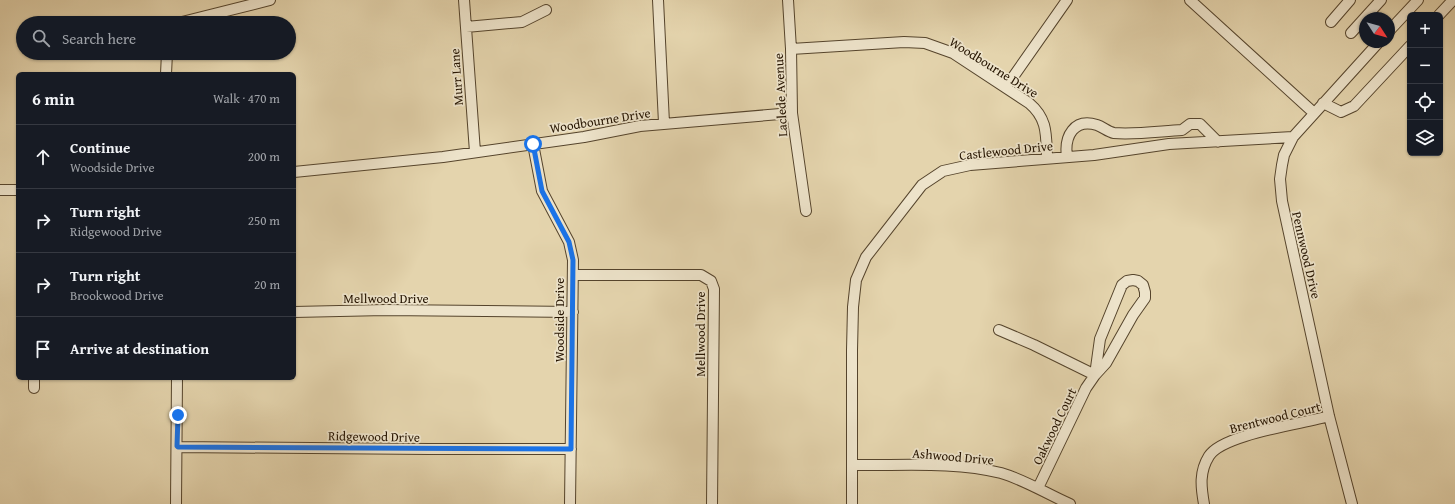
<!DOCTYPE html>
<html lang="en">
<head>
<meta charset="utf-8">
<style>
	:root { --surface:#171b24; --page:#242831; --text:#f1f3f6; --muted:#9ea1a6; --line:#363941 }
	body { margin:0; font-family:"Gentium Book Plus",serif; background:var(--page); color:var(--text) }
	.controls { position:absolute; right:12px; top:12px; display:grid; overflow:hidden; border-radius:6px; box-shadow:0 1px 3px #0004 }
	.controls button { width:36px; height:36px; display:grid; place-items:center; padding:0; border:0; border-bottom:1px solid var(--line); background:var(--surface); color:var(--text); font:20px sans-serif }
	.compass { position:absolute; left:1359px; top:12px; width:36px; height:36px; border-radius:50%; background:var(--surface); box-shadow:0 1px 3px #0004; rotate:126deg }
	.stop { position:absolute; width:12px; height:12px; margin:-9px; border:3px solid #1a73e8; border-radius:50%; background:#fff }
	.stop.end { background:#1a73e8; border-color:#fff; box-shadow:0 1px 4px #0008 }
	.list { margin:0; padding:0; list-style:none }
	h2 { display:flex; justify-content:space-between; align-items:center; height:52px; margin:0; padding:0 16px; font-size:17px }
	h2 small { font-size:13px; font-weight:400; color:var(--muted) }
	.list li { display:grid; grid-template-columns:26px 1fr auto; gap:12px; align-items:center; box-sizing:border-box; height:64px; padding:0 16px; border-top:1px solid var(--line) }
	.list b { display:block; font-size:15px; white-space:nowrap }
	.list p { margin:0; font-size:13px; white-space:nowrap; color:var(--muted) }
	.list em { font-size:13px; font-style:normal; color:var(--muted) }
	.icon { flex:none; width:22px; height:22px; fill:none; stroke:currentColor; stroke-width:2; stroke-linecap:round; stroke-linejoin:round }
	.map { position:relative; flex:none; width:1455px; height:504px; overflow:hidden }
	.search { position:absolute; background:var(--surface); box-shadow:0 1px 3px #0004; left:16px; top:16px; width:280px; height:44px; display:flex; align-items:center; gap:10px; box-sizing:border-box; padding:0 14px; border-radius:22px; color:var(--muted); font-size:15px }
	.panel { position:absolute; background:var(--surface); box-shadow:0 1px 3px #0004; left:16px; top:72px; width:280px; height:308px; border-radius:6px }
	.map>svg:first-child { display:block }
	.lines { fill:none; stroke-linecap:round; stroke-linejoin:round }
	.minor-casing { stroke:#55442c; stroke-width:12 }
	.minor { stroke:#ede3ca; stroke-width:10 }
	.route { stroke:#1a73e8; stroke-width:5 }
	.labels { text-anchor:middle; stroke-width:3.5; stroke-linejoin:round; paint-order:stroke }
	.street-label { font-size:13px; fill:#251401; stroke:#ede3ca }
</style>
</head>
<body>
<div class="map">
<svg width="1455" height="504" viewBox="0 0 1455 504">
	<rect width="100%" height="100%" fill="#e4d4ad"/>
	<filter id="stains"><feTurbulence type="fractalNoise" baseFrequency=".005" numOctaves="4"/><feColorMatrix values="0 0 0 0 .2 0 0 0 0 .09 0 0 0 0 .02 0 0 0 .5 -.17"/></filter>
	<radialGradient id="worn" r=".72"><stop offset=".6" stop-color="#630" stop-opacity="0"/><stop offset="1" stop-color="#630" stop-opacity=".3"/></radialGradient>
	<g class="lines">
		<!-- minor casing -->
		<g class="minor-casing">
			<path id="minor" d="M 464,0 L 475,152
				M 658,0 L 664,123
				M 788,0 L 791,49 L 792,113 L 806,211
				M 1190,0 L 1314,113
				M 1439,15 L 1453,0
				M 1331,22 L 1350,0
				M 178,23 L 270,0
				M 466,27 L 522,22 L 546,10
				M 1389,31 L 1418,0
				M 1351,33 L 1381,0
				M 791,49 L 904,42 L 925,43 L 953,53 L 1029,103 C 1048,119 1046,135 1047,158
				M 166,74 L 167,53
				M 1006,87 L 1067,0
				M 1323,103 L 1341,112 L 1354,106 L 1410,46
				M 533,144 L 542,191 L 569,242 L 573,260 L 570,504
				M 1067,157 C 1064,136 1074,118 1097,125 C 1103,127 1108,132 1114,133 C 1134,135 1162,131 1182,130 L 1190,124 L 1200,124 L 1218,142
				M 294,172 L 443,157 L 584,137 L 640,126 L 792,113
				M 0,190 L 18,190
				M 573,275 L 701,275 L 711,281 L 714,289 L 712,504
				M 1133,280 L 1138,281 L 1143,285 L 1145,292 L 1145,298 L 1133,315 L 1106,363 L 1095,375 L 1100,339 L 1122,285 L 1127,281 Z
				M 294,312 L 385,310 L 573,312
				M 999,330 L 1034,345 L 1095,375 L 1086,388 L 1038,488
				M 34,388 L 34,378
				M 177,447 L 428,449 L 571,449
				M 852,465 C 900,466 953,461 1001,473 C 1025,480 1047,494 1070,504
				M 176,504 L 177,378
				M 852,504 L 852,350 L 853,307 L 856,280 L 866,257 L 922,185 L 943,171 L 970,165 L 1094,155 L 1169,144 L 1293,137
				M 1204,504 C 1201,487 1199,472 1209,456 C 1223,434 1302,424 1329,416
				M 1352,504 L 1329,416 L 1282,201 L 1280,179 L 1282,165 L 1284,155 L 1293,137 L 1379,42"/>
		</g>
		<!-- minor -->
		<use href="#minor" class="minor"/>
	</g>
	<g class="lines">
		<!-- route -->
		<path class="route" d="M 178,415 L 177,446 L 178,447 L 571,449 L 573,260 L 569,242 L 542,191 L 533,144"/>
	</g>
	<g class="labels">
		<!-- street labels -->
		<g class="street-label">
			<text transform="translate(994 67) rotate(32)" y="5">Woodbourne Drive</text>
			<text transform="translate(456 77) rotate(-94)" y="5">Murr Lane</text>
			<text transform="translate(780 95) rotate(-93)" y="5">Laclede Avenue</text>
			<text transform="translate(600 120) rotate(-9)" y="5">Woodbourne Drive</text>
			<text transform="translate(1006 150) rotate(-6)" y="5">Castlewood Drive</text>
			<text transform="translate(1307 255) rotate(77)" y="5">Pennwood Drive</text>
			<text x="386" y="303">Mellwood Drive</text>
			<text transform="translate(559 320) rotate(-90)" y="5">Woodside Drive</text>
			<text transform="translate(700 334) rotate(-90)" y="5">Mellwood Drive</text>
			<text transform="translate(1275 417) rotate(-14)" y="5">Brentwood Court</text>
			<text transform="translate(1054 426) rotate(-64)" y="5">Oakwood Court</text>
			<text transform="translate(374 436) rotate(1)" y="5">Ridgewood Drive</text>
			<text transform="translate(953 456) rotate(5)" y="5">Ashwood Drive</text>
		</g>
	</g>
	<rect width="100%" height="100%" filter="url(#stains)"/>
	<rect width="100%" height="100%" fill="url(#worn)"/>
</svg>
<div class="controls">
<button>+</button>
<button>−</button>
<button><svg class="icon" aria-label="locate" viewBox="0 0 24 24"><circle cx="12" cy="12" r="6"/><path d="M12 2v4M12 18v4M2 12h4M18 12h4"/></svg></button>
<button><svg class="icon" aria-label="layers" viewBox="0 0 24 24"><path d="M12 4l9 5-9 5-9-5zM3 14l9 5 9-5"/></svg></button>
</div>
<svg class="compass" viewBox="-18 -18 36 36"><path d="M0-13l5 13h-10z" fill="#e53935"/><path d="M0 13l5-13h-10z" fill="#9ea1a6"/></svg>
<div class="stop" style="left:533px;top:144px"></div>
<div class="stop end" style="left:178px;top:415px"></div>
<div class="search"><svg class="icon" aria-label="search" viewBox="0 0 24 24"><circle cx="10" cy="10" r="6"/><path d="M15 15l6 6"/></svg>Search here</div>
<section class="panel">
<h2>6 min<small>Walk · 470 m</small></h2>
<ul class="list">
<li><svg class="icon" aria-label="ahead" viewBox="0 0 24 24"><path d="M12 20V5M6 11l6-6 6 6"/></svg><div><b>Continue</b><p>Woodside Drive</p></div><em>200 m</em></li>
<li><svg class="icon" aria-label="right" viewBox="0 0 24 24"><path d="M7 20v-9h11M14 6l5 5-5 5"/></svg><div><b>Turn right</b><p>Ridgewood Drive</p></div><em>250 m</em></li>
<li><svg class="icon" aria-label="right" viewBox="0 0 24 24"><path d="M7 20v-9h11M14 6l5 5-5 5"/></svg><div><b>Turn right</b><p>Brookwood Drive</p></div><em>20 m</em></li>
<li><svg class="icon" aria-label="arrive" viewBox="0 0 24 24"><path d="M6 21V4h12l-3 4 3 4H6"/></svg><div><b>Arrive at destination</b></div></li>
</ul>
</section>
</div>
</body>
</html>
